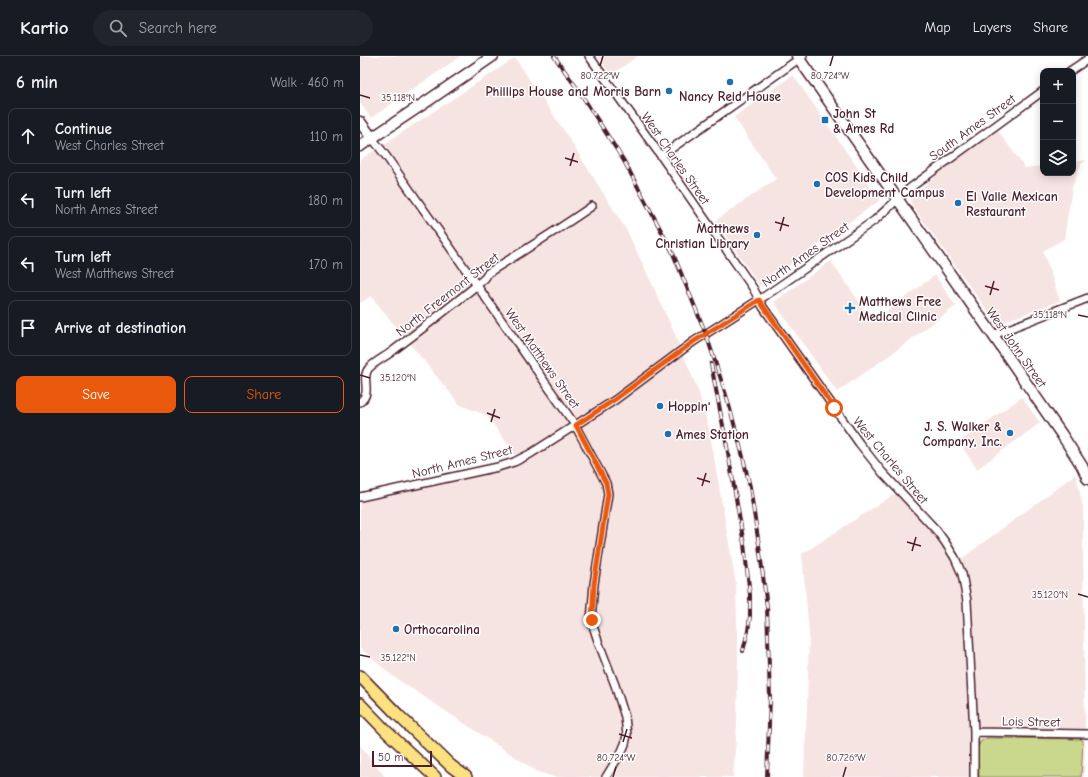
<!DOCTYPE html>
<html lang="en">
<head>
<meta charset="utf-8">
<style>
	:root { --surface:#171b24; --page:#20242c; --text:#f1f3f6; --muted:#9ea1a6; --line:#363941; --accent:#ea580c }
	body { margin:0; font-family:"Comic Neue",sans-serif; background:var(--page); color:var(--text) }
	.controls { position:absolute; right:12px; top:12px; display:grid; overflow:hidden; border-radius:8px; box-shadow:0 2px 10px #0003 }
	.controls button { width:36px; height:36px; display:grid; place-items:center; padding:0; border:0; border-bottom:1px solid var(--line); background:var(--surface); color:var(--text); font:20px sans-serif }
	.scale { position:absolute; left:12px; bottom:10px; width:60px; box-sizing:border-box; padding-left:4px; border:2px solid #4a1f2b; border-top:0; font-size:11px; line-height:14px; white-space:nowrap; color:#4a1f2b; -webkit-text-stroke:3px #fff; paint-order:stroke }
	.stop { position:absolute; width:12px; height:12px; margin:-9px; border:3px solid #ea580c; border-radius:50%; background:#fff }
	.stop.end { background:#ea580c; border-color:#fff; box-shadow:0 1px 4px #0008 }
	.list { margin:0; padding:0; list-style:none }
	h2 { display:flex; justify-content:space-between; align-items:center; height:52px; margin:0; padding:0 16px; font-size:17px }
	h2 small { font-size:13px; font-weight:400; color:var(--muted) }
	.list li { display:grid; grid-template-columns:26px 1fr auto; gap:12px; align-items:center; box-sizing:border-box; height:56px; margin:0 8px 8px; padding:0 8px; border:1px solid var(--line); border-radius:8px }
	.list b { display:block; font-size:15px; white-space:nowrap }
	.list p { margin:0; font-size:13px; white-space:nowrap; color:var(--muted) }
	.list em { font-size:13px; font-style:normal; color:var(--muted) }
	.actions { display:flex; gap:8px; padding:12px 16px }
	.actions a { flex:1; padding:9px 0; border:1px solid var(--accent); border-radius:8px; text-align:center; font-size:14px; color:var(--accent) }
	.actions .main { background:var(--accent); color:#fff }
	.icon { flex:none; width:22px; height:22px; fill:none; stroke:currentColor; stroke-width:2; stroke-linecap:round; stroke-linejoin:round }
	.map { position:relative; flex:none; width:728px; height:721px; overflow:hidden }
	header { display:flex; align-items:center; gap:24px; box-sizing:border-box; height:56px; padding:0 20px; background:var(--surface); border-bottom:1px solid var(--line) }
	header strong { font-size:19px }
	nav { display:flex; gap:22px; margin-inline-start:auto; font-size:14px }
	.search { width:280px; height:36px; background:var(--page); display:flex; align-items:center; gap:10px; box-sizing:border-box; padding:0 14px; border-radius:22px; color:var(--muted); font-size:15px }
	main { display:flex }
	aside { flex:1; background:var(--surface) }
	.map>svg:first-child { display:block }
	.built { fill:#f6e4e3 }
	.green { fill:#c9d88c; stroke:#8a7c5c }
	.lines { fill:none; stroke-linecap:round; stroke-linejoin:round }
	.street-casing { stroke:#4a1f2b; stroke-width:10 }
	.secondary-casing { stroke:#4a1f2b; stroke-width:13 }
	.primary-casing { stroke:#4a1f2b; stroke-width:14 }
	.street { stroke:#fff; stroke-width:7 }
	.secondary { stroke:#fff; stroke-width:10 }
	.primary { stroke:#fbe180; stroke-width:11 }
	.rail-casing { stroke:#4a1f2b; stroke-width:4 }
	.rail { stroke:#fff; stroke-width:2.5; stroke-dasharray:8; stroke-linecap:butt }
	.route { stroke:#ea580c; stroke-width:5 }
	.ticks { fill:none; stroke:#4a1f2b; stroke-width:1.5 }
	.poi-dot { fill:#1f6fb2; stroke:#fff; stroke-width:1.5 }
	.labels { text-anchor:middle; stroke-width:3; stroke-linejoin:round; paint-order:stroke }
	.poi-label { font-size:13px; font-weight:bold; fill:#4a1f2b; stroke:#fff; text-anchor:start }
	.street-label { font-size:13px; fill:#4a1f2b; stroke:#fff }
	.ticks-label { font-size:10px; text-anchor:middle; fill:#4a1f2b; stroke:#fff; stroke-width:3; stroke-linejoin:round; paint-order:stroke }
</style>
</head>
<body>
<header>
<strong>Kartio</strong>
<div class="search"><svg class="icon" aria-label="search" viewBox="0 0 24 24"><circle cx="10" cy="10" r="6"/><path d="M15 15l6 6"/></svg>Search here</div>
<nav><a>Map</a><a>Layers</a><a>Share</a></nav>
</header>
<main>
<aside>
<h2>6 min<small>Walk · 460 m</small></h2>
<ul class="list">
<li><svg class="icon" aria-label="ahead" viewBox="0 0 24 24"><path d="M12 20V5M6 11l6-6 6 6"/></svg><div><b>Continue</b><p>West Charles Street</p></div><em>110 m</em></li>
<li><svg class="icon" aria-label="left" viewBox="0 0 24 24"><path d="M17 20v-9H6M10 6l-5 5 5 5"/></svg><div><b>Turn left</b><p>North Ames Street</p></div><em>180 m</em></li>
<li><svg class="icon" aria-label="left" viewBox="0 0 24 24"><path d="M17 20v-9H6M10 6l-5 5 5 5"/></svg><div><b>Turn left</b><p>West Matthews Street</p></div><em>170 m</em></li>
<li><svg class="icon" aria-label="arrive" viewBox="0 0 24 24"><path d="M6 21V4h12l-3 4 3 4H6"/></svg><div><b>Arrive at destination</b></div></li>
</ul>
<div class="actions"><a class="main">Save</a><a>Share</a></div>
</aside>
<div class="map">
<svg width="728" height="721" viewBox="0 0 728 721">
	<rect width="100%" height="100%" fill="#fff"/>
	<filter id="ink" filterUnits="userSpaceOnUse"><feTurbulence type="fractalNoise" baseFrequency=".025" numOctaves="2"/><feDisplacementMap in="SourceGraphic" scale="8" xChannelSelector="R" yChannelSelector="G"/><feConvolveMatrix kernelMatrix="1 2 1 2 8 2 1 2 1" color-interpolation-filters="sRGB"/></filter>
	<g filter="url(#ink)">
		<!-- built -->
		<path class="built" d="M 0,0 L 101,0 L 11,62 L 0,47 Z
			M 237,0 L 278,0 L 251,19 Z
			M 155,2 L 203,73 L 267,175 L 286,215 L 313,274 L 338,334 L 349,373 L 376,528 L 378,601 L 377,670 L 373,721 L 194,721 L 178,716 L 34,621 L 0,592 L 0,444 L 137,415 L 154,410 L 161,406 L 126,359 L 100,349 L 11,240 L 0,247 L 0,104 Z
			M 433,19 L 520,144 L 400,230 L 355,165 L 416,123 L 374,61 Z
			M 636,72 L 665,112 L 683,110 L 683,117 L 713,117 L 713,106 L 727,104 L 721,108 L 712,132 L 704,183 L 683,195 L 700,245 L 637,268 L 606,225 L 551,148 L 550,141 Z
			M 471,205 L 513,266 L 575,219 L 596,250 L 534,296 L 477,336 L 414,246 Z
			M 662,341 L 680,367 L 617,413 L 599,386 Z
			M 716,418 L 723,451 L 723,476 L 725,672 L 724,721 L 444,721 L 447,651 L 449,577 L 442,498 L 544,432 L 584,476 L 601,503 Z
			M 0,689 L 25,721 L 0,721 Z"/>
		<!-- green -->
		<path class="green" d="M 627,682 L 720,683 L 723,685 L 721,721 L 619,721 L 618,692 L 620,686 Z"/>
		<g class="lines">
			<!-- street casing -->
			<g class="street-casing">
				<path id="street" d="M 229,0 L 301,100 L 393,232 L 403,251 L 499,387 L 522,416 L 577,475 L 585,486 L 595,502 L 602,518 L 607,545 L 614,676 L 614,721
					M 710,15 L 728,3
					M 12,82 L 26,100 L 215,369 L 246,427 L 248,438 L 234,528 L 231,564 L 238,585 L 255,629 L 265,661 L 267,679 L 265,688 L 262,695 L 246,721
					M 301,100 L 443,0
					M 633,279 L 728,242
					M 0,346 C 13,337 0,322 9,312 C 16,305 27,300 34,294 C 62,273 90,251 117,229 L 125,222 L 128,217 C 163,195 198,174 232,150
					M 0,441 L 138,411 L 154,406 L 170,398 L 255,344 L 333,286 L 405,240 L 515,164 L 550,132 L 683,35
					M 614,676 L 728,678"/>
			</g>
			<!-- secondary casing -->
			<g class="secondary-casing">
				<path id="secondary" d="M 437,0 L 633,279 L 702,379 L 722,410 L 728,423
					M 0,66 L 12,82
					M 0,90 L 69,44 L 133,0"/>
			</g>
			<!-- primary casing -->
			<g class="primary-casing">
				<path id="primary" d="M 0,620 L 38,659 L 91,710 L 106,721
					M 0,648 L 26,675 L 75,721"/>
			</g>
			<!-- street -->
			<use href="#street" class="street"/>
			<!-- secondary -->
			<use href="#secondary" class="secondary"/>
			<!-- primary -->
			<use href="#primary" class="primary"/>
			<!-- rail casing -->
			<g class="rail-casing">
				<path id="rail" d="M 194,0 L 219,35 L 264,105 L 312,195 L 346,278 L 367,342 L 382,397 L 390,431 L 399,489 L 407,551 L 410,642 L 407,721
					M 351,308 L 366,385 L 384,488 L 390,539 L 390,560 L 388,575 L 383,595"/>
			</g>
			<!-- rail -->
			<use href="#rail" class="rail"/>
		</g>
	</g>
	<g class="lines" filter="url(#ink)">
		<!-- route -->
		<path class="route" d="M 232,564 L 234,528 L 248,438 L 246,427 L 216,369 L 254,344 L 333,286 L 399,244 L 474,352"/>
	</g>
	<!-- ticks -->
	<path class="ticks" d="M 240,10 L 243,0M 470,10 L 473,0M 0,39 L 10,42M 205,102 L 218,106M 210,110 L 214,97M 415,166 L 429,170M 420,175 L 424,161M 625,230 L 639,234M 630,239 L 634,225M 718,259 L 728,261M 0,319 L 10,322M 127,357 L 140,362M 131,366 L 135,353M 337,422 L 350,426M 342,430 L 346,417M 547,486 L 561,490M 552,495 L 556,481M 718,538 L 728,541M 0,599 L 10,601M 259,678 L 272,682M 263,686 L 267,673M 253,721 L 256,711M 483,721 L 486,711"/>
	<!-- markers -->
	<g class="poi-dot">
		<circle cx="370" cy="26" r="4"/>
		<circle cx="309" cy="35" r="4"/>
		<rect x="461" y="60" width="8" height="8" rx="2"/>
		<circle cx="457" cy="128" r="4"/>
		<circle cx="598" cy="147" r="4"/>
		<circle cx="397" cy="179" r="4"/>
		<path d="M488 246h4v4h4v4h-4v4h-4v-4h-4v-4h4z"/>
		<circle cx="300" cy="350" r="4"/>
		<circle cx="650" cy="377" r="4"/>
		<circle cx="308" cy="378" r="4"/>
		<circle cx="36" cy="573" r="4"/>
	</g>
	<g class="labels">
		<!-- poi labels -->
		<g class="poi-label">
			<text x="301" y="40" text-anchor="end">Phillips House and Morris Barn</text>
			<text x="370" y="45" text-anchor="middle">Nancy Reid House</text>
			<text x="473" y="62">John St<tspan x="473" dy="15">&amp; Ames Rd</tspan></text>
			<text x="465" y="126">COS Kids Child<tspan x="465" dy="15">Development Campus</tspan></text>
			<text x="606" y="145">El Valle Mexican<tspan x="606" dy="15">Restaurant</tspan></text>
			<text x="389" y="177" text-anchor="end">Matthews<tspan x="389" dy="15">Christian Library</tspan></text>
			<text x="499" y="250">Matthews Free<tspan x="499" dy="15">Medical Clinic</tspan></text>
			<text x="308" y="355">Hoppin'</text>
			<text x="642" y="375" text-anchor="end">J. S. Walker &amp;<tspan x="642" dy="15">Company, Inc.</tspan></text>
			<text x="316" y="383">Ames Station</text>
			<text x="44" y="578">Orthocarolina</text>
		</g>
		<!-- street labels -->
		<g class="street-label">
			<text transform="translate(612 71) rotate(-36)" y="5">South Ames Street</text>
			<text transform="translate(316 102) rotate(55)" y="5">West Charles Street</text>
			<text transform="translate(445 198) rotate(-35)" y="5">North Ames Street</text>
			<text transform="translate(87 238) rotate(-38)" y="5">North Freemont Street</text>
			<text transform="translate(657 291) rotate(55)" y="5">West John Street</text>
			<text transform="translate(183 302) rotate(55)" y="5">West Matthews Street</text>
			<text transform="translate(531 404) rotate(50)" y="5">West Charles Street</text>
			<text transform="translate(102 405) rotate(-14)" y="5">North Ames Street</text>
			<text transform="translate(671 665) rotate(1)" y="5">Lois Street</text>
		</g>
	</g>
	<g class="ticks-label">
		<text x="240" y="23">80.722°W</text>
		<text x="470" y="23">80.724°W</text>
		<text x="38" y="45">35.118°N</text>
		<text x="690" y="262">35.118°N</text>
		<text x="38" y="325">35.120°N</text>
		<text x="690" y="542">35.120°N</text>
		<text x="38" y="605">35.122°N</text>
		<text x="256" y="705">80.724°W</text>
		<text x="486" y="705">80.726°W</text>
	</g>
</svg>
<div class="controls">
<button>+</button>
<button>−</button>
<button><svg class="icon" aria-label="layers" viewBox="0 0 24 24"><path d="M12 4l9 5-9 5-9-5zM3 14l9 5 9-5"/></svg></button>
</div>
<div class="scale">50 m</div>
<div class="stop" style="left:474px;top:352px"></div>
<div class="stop end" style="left:232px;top:564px"></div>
</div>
</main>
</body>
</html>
